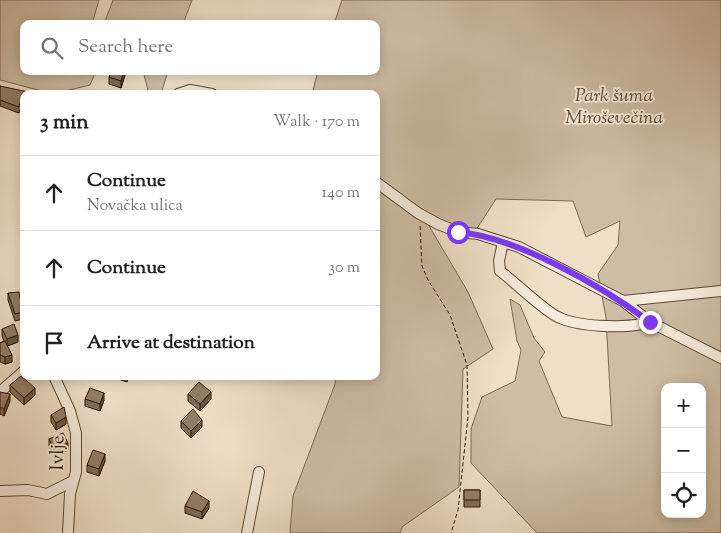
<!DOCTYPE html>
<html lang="en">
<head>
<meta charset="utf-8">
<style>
	:root { --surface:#fff; --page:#f2f2f2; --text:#202124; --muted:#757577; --line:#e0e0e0 }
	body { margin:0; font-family:"Sorts Mill Goudy",serif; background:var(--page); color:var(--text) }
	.controls { position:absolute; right:15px; bottom:15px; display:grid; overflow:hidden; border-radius:10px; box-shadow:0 2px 12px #0003 }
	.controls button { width:45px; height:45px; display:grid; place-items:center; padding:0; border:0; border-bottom:1px solid var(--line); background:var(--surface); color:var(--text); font:25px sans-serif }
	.stop { position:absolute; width:15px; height:15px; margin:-11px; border:4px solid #7c3aed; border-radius:50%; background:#fff }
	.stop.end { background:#7c3aed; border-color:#fff; box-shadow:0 1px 5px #0008 }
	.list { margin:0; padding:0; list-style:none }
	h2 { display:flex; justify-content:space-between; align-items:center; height:65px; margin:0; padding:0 20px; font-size:21px }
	h2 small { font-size:16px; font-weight:400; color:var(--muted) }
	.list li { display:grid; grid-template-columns:32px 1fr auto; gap:15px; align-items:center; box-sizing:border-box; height:75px; padding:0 20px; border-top:1px solid var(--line) }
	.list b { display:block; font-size:19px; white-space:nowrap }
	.list p { margin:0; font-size:16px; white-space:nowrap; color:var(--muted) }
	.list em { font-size:16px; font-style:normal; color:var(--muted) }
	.icon { flex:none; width:28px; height:28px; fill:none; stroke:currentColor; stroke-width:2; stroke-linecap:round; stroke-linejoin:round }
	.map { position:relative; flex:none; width:721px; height:533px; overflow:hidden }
	.search { position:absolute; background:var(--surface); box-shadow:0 2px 12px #0003; left:20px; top:20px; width:360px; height:55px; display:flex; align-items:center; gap:12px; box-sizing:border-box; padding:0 18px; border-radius:10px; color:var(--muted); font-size:19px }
	.panel { position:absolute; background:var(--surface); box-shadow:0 2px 12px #0003; left:20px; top:90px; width:360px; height:290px; border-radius:10px }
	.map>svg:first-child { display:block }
	.green { fill:#cebda5; stroke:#7e6952; fill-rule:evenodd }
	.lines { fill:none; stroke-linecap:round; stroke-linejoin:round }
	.minor-casing { stroke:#5e4832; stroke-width:12 }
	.path { stroke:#2d1500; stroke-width:1; stroke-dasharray:4 2.5; stroke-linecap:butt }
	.minor { stroke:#f5eadb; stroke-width:10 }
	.wall { fill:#7e6c59; stroke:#2d1500 }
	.shaded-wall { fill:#665848; stroke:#2d1500 }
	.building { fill:#927e67; stroke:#2d1500 }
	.route { stroke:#7c3aed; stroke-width:6 }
	.labels { text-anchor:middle; stroke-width:4; stroke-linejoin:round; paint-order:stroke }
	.park-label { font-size:19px; font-style:italic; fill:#5d4732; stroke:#f5eadb }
	.street-label { font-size:19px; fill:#2d1500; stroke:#f5eadb }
</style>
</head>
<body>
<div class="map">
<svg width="721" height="533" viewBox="0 0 721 533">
	<rect width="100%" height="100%" fill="#efdfc7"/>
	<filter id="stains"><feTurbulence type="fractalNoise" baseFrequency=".004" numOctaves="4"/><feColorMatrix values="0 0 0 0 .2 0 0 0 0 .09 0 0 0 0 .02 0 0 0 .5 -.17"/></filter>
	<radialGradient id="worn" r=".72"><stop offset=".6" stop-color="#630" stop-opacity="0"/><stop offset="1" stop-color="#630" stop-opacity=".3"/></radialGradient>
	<!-- green -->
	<path class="green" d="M 0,0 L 99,0 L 92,24 L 24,24 L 24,71 L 96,71 L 90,85 L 53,94 L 0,80 Z
		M 113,0 L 192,0 L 183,24 L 104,24 Z
		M 342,0 L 721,0 L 721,533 L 537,533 L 471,463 L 471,429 L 482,397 L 515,381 L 521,350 L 517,341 L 510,299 L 520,305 L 534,338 L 545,352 L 539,361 L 562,417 L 612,426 L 606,318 L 598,274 L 618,245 L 620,221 L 586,237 L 573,201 L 496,199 L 476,230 L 425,219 L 468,292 L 493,349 L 463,369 L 459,487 L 402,527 L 400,533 L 290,533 L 293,496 L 335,384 L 336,376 L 376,376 L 376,94 L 312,94 L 318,71 L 376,71 L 376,24 L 334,24 ZM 665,387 L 702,387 L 702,514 L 665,514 Z
		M 143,71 L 168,71 L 161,94 L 149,94 Z"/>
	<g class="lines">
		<!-- minor casing -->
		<g class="minor-casing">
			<path id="minor" d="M 178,94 L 190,90 L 212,94
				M 376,182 L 418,213 L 438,224 L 458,232 L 478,234 L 519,247 L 623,301 L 650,322 L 721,358
				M 503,242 L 499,261 L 500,271 C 515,282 543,310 558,317 C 578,327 621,328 642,324 L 645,318
				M 623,301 L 721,291
				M 54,376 L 70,411 L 76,433 L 76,472 L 70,494 L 68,533
				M 0,392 L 24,371
				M 0,491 L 28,490 L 47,494 L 73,481
				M 247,533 L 259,472"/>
		</g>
		<!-- path -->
		<path class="path" d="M 420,226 L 422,266 L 428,280 L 450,315 L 467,365 L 468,417 L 458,510 L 451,533"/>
		<!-- minor -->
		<use href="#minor" class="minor"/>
	</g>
	<!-- wall -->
	<path class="wall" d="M 125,71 L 125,75 L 121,88 L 109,84 L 109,77 Z
		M 0,86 L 24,94 L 24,110 L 20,109 L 19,113 L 0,106 Z
		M 8,293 L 23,312 L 23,319 L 15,321 L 8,300 Z
		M 2,329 L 18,342 L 7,346 L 12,362 L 5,364 L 0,362 L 0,343 L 4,341 L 2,336 Z
		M 115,376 L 129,376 L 127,382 L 115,378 Z
		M 10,385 L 35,395 L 24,405 L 10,392 Z
		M 0,392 L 10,401 L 4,416 L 0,414 Z
		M 188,394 L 211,399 L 200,411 L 188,401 Z
		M 85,399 L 104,400 L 100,411 L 85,406 Z
		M 51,415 L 66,424 L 56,430 L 51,422 Z
		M 181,421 L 202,427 L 191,438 L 181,428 Z
		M 49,439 L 68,450 L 54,456 L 49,446 Z
		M 105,461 L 99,476 L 87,472 L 87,465 Z
		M 464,490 L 480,490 L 480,507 L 464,507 Z
		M 185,506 L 209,508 L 202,519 L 185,513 Z"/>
	<!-- shaded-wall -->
	<path class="shaded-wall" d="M 124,71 L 125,71 L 125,75 L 121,88 L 121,81 Z
		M 18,335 L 18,342 L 7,346 L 7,339 Z
		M 12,355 L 12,362 L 5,364 L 5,357 Z
		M 35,388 L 35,395 L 24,405 L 24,398 Z
		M 211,392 L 211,399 L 200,411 L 200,404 Z
		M 104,393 L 104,400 L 100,411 L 100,404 Z
		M 10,394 L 10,401 L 4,416 L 4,409 Z
		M 66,417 L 66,424 L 56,430 L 56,423 Z
		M 202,420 L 202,427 L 191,438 L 191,431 Z
		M 68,443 L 68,450 L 54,456 L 54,450 Z
		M 105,454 L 105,461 L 99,476 L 99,469 Z
		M 209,501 L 209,508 L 202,519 L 202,512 Z"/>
	<!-- building -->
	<path class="building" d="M 111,71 L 124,71 L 121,81 L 109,77 Z
		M 0,86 L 38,94 L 24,94 L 24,104 L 20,102 L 19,107 L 0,100 Z
		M 19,292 L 23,312 L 15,314 L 8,293 Z
		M 14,324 L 18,335 L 7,339 L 2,329 Z
		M 5,341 L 12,355 L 5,357 L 0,355 L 0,343 Z
		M 21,376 L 35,388 L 24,398 L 10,385 Z
		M 199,382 L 211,392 L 200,404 L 188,394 Z
		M 90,388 L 104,393 L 100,404 L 85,399 Z
		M 0,392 L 10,394 L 4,409 L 0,407 Z
		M 64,407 L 66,417 L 56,423 L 51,415 Z
		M 193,409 L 202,420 L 191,431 L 181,421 Z
		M 63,433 L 68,443 L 54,450 L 49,439 Z
		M 93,450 L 105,454 L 99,469 L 87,465 Z
		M 464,490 L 480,490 L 480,500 L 464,500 Z
		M 193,491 L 209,501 L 202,512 L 185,506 Z"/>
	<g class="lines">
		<!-- route -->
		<path class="route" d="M 458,232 C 517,237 603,287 650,322"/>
	</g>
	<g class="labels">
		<!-- park labels -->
		<g class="park-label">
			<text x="614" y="101">Park šuma<tspan x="614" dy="22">Miroševečina</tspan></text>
		</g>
		<!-- street labels -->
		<g class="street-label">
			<text transform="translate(56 453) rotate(-89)" y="7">Ivlje</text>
		</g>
	</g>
	<rect width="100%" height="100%" filter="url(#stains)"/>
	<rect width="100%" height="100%" fill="url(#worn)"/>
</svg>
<div class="controls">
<button>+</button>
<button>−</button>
<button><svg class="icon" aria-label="locate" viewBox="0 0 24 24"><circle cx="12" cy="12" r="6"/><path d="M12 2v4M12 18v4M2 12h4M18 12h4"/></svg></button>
</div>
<div class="stop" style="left:458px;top:232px"></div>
<div class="stop end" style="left:650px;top:322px"></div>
<div class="search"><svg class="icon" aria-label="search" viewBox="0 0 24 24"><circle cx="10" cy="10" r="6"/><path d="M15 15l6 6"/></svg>Search here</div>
<section class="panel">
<h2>3 min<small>Walk · 170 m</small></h2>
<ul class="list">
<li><svg class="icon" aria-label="ahead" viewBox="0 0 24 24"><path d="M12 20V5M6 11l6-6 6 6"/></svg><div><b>Continue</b><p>Novačka ulica</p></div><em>140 m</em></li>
<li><svg class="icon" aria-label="ahead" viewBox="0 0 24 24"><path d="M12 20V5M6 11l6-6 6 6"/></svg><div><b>Continue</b></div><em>30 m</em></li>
<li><svg class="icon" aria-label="arrive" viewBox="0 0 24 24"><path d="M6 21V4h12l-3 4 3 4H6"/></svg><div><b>Arrive at destination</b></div></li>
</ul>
</section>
</div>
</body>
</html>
